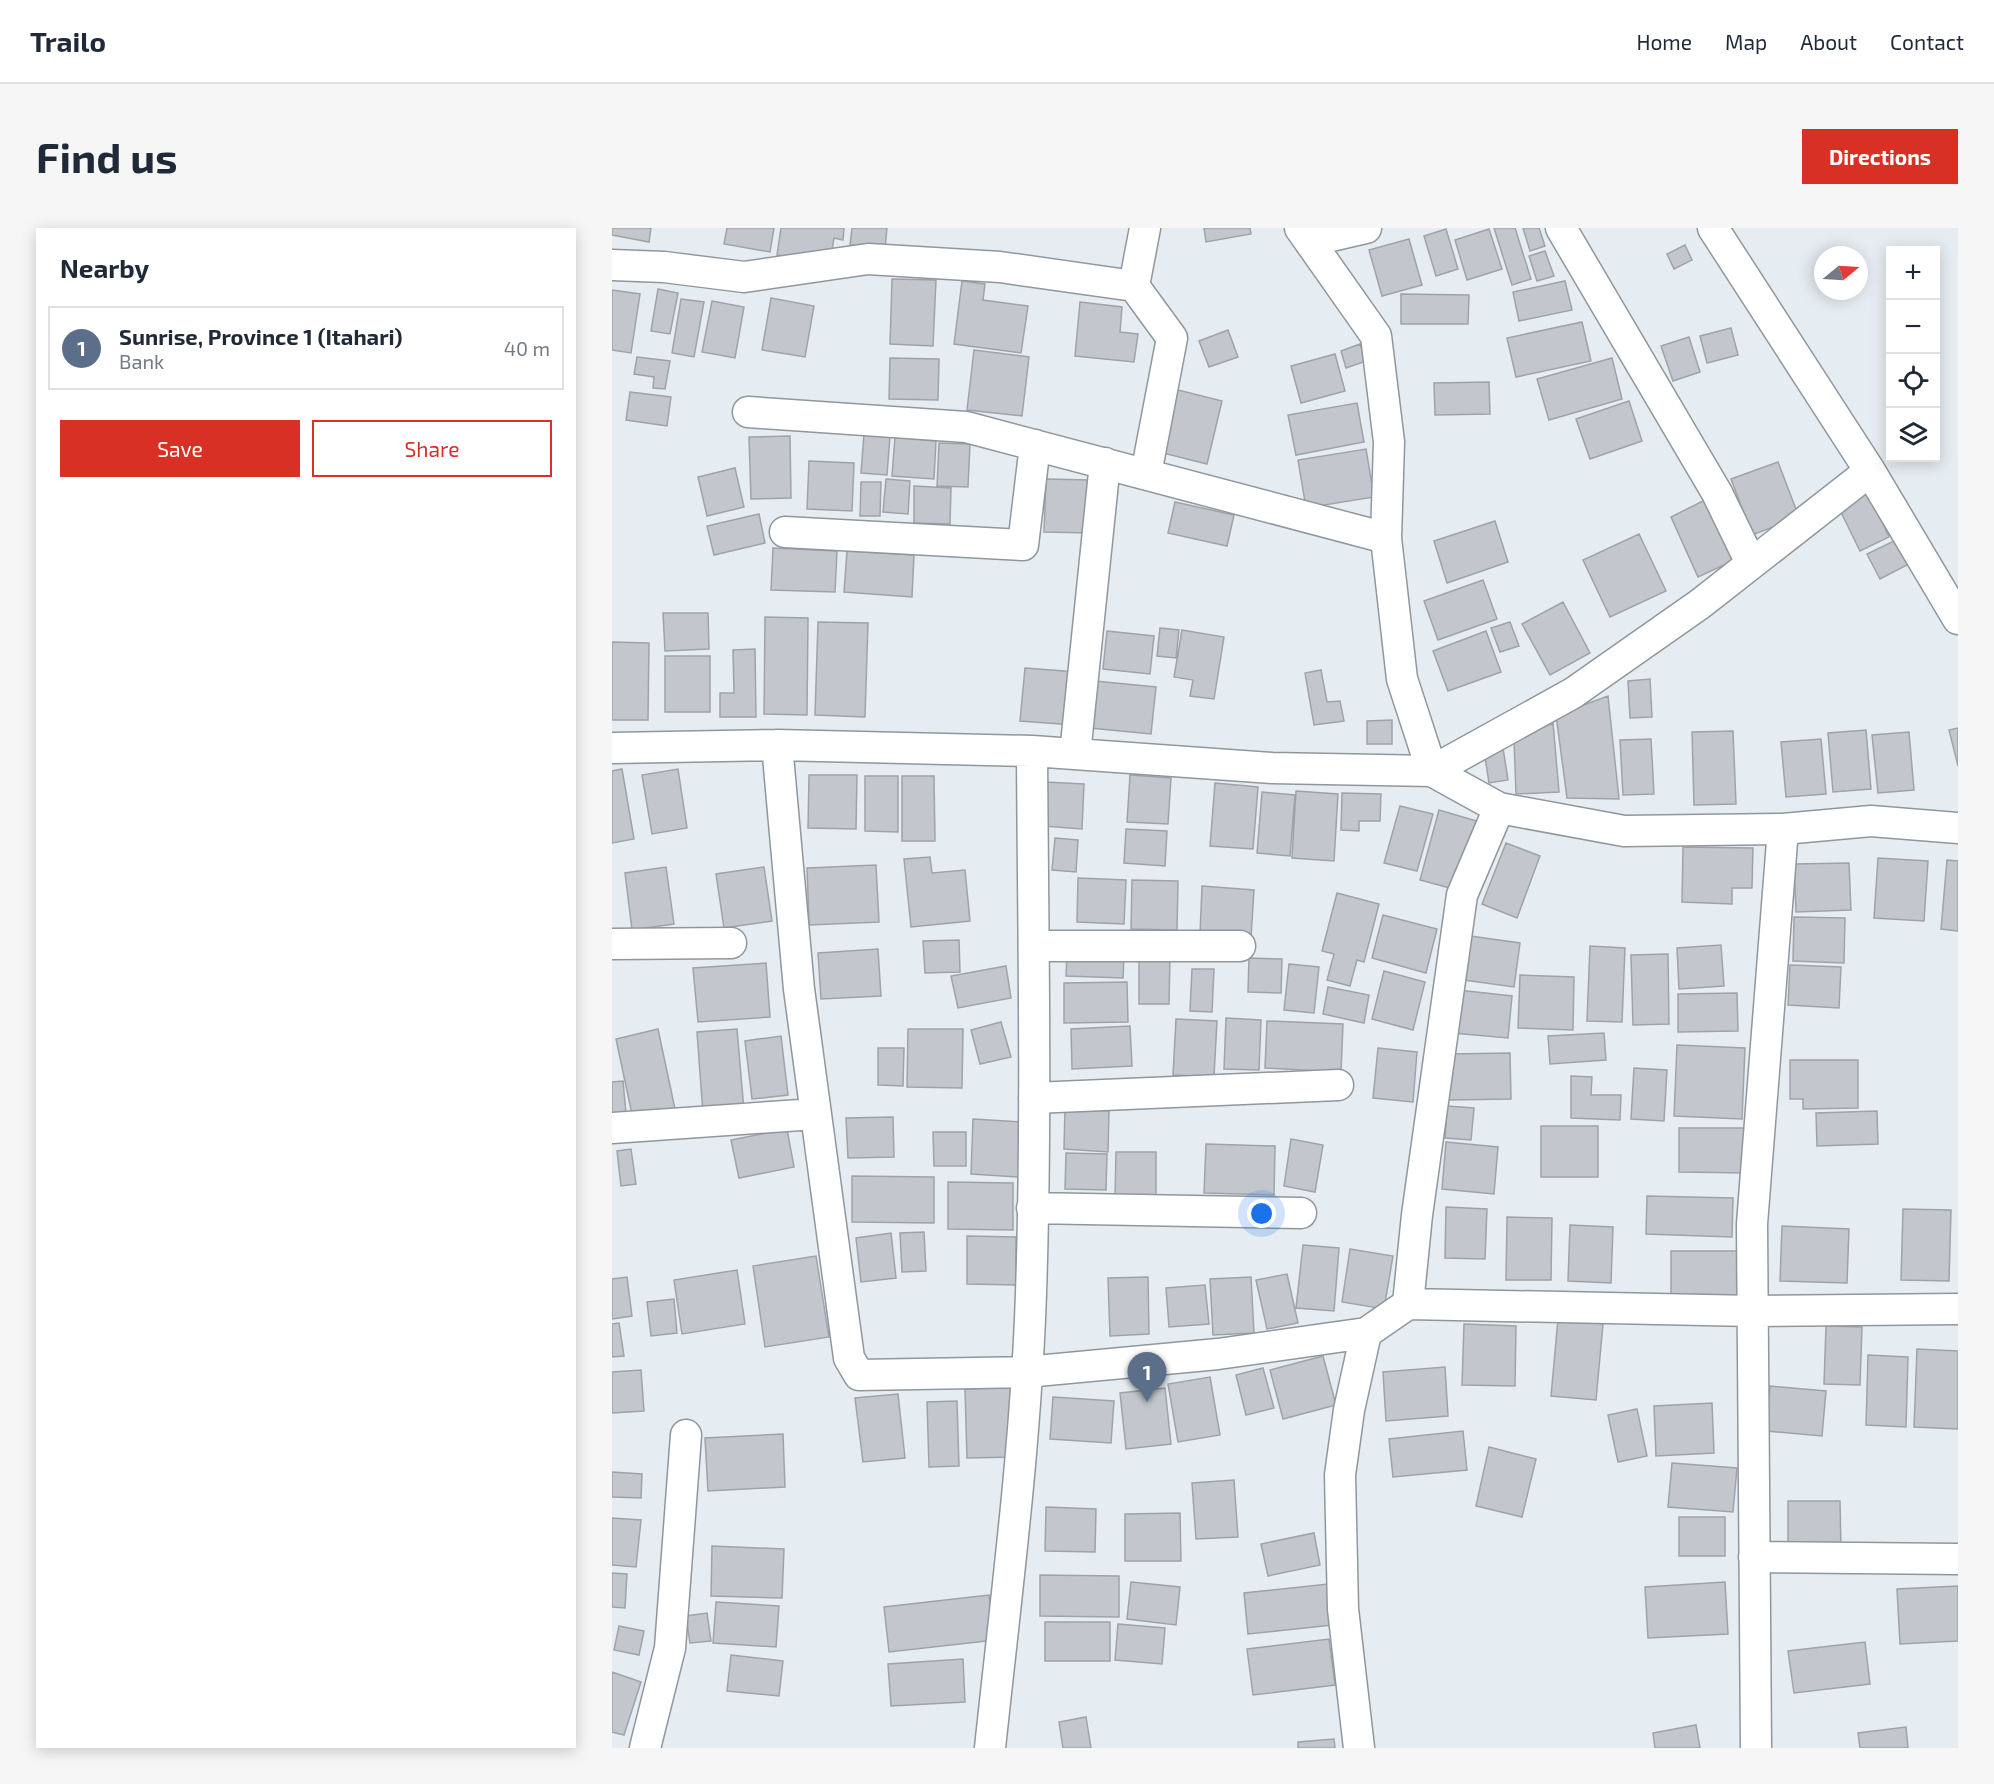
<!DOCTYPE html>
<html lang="en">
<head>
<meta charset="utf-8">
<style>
	:root { --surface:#fff; --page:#f6f6f7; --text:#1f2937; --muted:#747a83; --line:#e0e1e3; --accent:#d93025 }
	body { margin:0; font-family:"Exo 2",sans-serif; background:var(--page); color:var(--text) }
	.controls { position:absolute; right:18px; top:18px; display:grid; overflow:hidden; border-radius:0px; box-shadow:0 3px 15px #0003 }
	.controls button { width:54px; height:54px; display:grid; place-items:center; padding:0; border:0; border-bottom:2px solid var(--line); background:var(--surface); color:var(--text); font:30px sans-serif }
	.compass { position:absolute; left:1202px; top:18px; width:54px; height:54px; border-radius:50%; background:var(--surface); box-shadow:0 3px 15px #0003; rotate:72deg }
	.you { position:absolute; left:650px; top:986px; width:21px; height:21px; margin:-15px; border:4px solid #fff; border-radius:50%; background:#1a73e8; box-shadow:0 0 0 9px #1a73e833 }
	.badge { display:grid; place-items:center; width:39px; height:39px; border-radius:50%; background:var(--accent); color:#fff; font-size:20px; font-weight:700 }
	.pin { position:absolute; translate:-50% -50px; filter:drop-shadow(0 2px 3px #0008) }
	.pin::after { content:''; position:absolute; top:32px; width:21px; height:18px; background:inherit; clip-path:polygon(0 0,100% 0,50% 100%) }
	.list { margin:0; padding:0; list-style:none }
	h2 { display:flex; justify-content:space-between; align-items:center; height:78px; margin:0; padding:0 24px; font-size:26px }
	h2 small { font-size:20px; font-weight:400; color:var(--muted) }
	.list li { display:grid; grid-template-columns:39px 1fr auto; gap:18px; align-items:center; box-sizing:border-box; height:84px; margin:0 12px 12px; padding:0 12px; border:2px solid var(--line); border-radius:0px }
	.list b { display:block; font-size:22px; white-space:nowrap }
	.list p { margin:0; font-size:20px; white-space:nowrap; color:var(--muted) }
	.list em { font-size:20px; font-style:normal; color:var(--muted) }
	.actions { display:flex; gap:12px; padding:18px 24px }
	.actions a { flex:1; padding:14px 0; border:2px solid var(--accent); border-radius:0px; text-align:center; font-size:21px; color:var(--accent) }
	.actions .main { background:var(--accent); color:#fff }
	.icon { flex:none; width:33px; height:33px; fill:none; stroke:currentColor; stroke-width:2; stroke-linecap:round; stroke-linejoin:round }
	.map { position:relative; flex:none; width:1346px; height:1520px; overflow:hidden; border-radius:0px }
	header { display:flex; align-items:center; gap:36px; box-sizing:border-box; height:84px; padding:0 30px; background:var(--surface); border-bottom:2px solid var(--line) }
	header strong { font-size:28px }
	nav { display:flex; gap:33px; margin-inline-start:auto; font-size:21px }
	.intro { display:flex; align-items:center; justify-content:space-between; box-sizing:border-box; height:144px; padding:0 36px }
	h1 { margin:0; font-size:42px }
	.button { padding:15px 27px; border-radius:0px; background:var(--accent); color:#fff; font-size:21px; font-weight:700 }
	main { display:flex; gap:36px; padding:0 36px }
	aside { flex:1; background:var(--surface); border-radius:0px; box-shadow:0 3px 15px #0003 }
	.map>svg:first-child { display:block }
	.building { fill:#c3c7cd; stroke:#9fa3a9; stroke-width:1.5 }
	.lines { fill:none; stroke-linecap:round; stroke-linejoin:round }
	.street-casing { stroke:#90979b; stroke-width:33 }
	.street { stroke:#fff; stroke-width:30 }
</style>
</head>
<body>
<header>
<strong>Trailo</strong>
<nav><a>Home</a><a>Map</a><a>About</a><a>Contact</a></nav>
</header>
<div class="intro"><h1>Find us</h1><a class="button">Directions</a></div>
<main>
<aside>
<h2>Nearby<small></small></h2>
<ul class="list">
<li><span class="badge" style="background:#5c6f8a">1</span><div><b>Sunrise, Province 1 (Itahari)</b><p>Bank</p></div><em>40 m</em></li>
</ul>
<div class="actions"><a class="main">Save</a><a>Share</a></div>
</aside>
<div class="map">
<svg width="1346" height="1520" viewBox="0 0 1346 1520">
	<rect width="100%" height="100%" fill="#e6edf2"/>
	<!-- building -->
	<path class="building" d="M 0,0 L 39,0 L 37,14 L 0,7 Z
		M 115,0 L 162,0 L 158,24 L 112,16 Z
		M 169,0 L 232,0 L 231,12 L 222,10 L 218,35 L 165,27 Z
		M 240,0 L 275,0 L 273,21 L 238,17 Z
		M 592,0 L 638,0 L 639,6 L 594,14 Z
		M 882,0 L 903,0 L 919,51 L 900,57 Z
		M 911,0 L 927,0 L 933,18 L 918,23 Z
		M 834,1 L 846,41 L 824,48 L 812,8 Z
		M 877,1 L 890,41 L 855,52 L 843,12 Z
		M 797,11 L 810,57 L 770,68 L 757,22 Z
		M 1073,17 L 1080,32 L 1062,41 L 1055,26 Z
		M 933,23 L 942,48 L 925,53 L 917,28 Z
		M 280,51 L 324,52 L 321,118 L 278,116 Z
		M 350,53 L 373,56 L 371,72 L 416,78 L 409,125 L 342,116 Z
		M 953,53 L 960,82 L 907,93 L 901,64 Z
		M 46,61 L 66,65 L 58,106 L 39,103 Z
		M 0,62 L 28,66 L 19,125 L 0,122 Z
		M 789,66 L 857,67 L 856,96 L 789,96 Z
		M 159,70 L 202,78 L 193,129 L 150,122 Z
		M 69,71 L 92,74 L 82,129 L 60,125 Z
		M 100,73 L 132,79 L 123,130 L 90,124 Z
		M 468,74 L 510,79 L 508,104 L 526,106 L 522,134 L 463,128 Z
		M 970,94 L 979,133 L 904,149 L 895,110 Z
		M 1119,100 L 1126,127 L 1095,135 L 1088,108 Z
		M 616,102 L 626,129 L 597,139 L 587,113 Z
		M 1077,109 L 1088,144 L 1061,153 L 1049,118 Z
		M 748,116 L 754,133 L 734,140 L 729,123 Z
		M 362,122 L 417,129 L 410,188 L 355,182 Z
		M 723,126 L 733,163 L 689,175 L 679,138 Z
		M 25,129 L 58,133 L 53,161 L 41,160 L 42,149 L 22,146 Z
		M 278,130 L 327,131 L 326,172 L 277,171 Z
		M 1000,130 L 1010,171 L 937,192 L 925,151 Z
		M 877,154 L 878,186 L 823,187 L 822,155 Z
		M 562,161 L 610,173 L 595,236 L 547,224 Z
		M 18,164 L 59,169 L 55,198 L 14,192 Z
		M 1017,173 L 1030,213 L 978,231 L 964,191 Z
		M 745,175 L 752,214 L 684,227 L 676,187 Z
		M 252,206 L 278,208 L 275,247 L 249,245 Z
		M 178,208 L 179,270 L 139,271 L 137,209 Z
		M 283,209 L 324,213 L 322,251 L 280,248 Z
		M 327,215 L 358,216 L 356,259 L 325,258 Z
		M 754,221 L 762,269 L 694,280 L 686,232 Z
		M 197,233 L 242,235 L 240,283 L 195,281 Z
		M 1166,234 L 1187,289 L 1140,307 L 1119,251 Z
		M 123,240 L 132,279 L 95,288 L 86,249 Z
		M 274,251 L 298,253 L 296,286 L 271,284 Z
		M 434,251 L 478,252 L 476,305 L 432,304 Z
		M 249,254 L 269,254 L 268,288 L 248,288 Z
		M 302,258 L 339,260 L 338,296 L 302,295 Z
		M 1255,261 L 1277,309 L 1248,323 L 1225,276 Z
		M 1095,271 L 1123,332 L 1086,349 L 1059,289 Z
		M 563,274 L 622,287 L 615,318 L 556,305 Z
		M 147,286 L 153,315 L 102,327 L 95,298 Z
		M 883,293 L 896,334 L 835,355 L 822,313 Z
		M 1027,306 L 1054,363 L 998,389 L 971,332 Z
		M 1284,312 L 1297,336 L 1268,351 L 1255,326 Z
		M 161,320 L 225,323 L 223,364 L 159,362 Z
		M 235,323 L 302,327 L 300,369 L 232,364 Z
		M 871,352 L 885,391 L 826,412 L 812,373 Z
		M 951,374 L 978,425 L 938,447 L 910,396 Z
		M 51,385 L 96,385 L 97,421 L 53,423 Z
		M 153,389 L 196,390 L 195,487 L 152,486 Z
		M 206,394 L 256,395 L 253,489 L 203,487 Z
		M 898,394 L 907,418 L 888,424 L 879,400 Z
		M 548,400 L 567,402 L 564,430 L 545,428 Z
		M 570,402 L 612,409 L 602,471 L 578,468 L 581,452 L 562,449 Z
		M 495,403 L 542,408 L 538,446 L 491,441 Z
		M 874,403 L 889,444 L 836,463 L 821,423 Z
		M 0,414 L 37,415 L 36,492 L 0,492 Z
		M 143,421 L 144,489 L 108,489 L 108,465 L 122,465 L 121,422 Z
		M 53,428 L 98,428 L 98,484 L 53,484 Z
		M 413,440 L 465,444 L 461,497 L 408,493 Z
		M 709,442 L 715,474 L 728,473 L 732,493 L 702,497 L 693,445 Z
		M 1038,451 L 1040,489 L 1018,490 L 1016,453 Z
		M 483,453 L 544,459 L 539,506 L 478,500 Z
		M 996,468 L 1007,571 L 955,570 L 944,487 Z
		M 780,492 L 780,516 L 755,516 L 755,493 Z
		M 941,495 L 947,564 L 904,566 L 902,512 Z
		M 1346,500 L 1346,538 L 1337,502 Z
		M 1254,502 L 1259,561 L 1221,564 L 1216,505 Z
		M 1121,503 L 1124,576 L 1082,577 L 1080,504 Z
		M 1297,504 L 1302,562 L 1266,565 L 1260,507 Z
		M 1039,511 L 1042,566 L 1011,567 L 1008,512 Z
		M 1209,511 L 1214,566 L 1174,569 L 1169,514 Z
		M 891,520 L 896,552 L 877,555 L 872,523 Z
		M 10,541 L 22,611 L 0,615 L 0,543 Z
		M 66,541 L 75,600 L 40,606 L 30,547 Z
		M 197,547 L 245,547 L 244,601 L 196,600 Z
		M 518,547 L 559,550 L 556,596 L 515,594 Z
		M 253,548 L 286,548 L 286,604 L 253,603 Z
		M 290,548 L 322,548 L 323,613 L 290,613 Z
		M 433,554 L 472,556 L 470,601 L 431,598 Z
		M 603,555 L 646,559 L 641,621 L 598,618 Z
		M 684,563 L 726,566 L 722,633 L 680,630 Z
		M 650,564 L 683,567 L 678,628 L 645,625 Z
		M 730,565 L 769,566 L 768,593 L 747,593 L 747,603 L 729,602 Z
		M 788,578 L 821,586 L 805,643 L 772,635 Z
		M 827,582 L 868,594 L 849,663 L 808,652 Z
		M 514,601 L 555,603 L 553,638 L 512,635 Z
		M 443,610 L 466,612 L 464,644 L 440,642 Z
		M 894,615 L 928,628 L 905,690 L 870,676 Z
		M 1071,619 L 1141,620 L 1140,660 L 1120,660 L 1120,676 L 1070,674 Z
		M 318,629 L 320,645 L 353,642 L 358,693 L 299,699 L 292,631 Z
		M 1266,630 L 1316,633 L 1312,693 L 1262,690 Z
		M 1335,632 L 1346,633 L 1346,703 L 1329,701 Z
		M 1237,635 L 1239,682 L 1184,684 L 1182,636 Z
		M 264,637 L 267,694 L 197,697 L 195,640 Z
		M 54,639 L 62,696 L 20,702 L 13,645 Z
		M 152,639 L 160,693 L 112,700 L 104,646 Z
		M 466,650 L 514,652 L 512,696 L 465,694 Z
		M 520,652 L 566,653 L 565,702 L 519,701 Z
		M 590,658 L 642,662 L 639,709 L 588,706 Z
		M 725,665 L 767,676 L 752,734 L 745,732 L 738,758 L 715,752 L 722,726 L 710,723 Z
		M 771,687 L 825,701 L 814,745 L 760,730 Z
		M 1182,689 L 1233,690 L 1232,735 L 1181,733 Z
		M 851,707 L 908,715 L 902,759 L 845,751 Z
		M 347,712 L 348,744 L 313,745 L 311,713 Z
		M 1109,717 L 1112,758 L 1067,761 L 1065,720 Z
		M 978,718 L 1013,720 L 1010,794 L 975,793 Z
		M 266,721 L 269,768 L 209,771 L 206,725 Z
		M 455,726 L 512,728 L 511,750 L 454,748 Z
		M 527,726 L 558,727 L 557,776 L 527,776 Z
		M 1056,726 L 1057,796 L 1021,797 L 1019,727 Z
		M 637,730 L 670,731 L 669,765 L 636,764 Z
		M 154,735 L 158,789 L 86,794 L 81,740 Z
		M 677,736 L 707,739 L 702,785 L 672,782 Z
		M 1178,737 L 1229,739 L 1227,780 L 1176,777 Z
		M 394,738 L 399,770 L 346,780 L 339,748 Z
		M 580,741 L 602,741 L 600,784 L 578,783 Z
		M 772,743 L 813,754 L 801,802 L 760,791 Z
		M 908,747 L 962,749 L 961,802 L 906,800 Z
		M 515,754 L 516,794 L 452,795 L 452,755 Z
		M 716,759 L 757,767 L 752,795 L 711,786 Z
		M 846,762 L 900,768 L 896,810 L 841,805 Z
		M 1125,765 L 1126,803 L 1066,804 L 1066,766 Z
		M 614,790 L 649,792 L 647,842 L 612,841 Z
		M 564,791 L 605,793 L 602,849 L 561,847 Z
		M 655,793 L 731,796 L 729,844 L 653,840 Z
		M 389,794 L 399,829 L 368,836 L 359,802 Z
		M 518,798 L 520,838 L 460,841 L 459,801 Z
		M 46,801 L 63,881 L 21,891 L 4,811 Z
		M 125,801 L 132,883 L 91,886 L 85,804 Z
		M 296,801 L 351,801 L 350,860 L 295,859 Z
		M 992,805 L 994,832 L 938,836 L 936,808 Z
		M 169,808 L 176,867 L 140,871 L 133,813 Z
		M 1065,817 L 1133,820 L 1130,891 L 1062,888 Z
		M 266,820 L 292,820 L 291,858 L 266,857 Z
		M 766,820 L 805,824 L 801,874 L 761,870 Z
		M 898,825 L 899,871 L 837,872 L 837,826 Z
		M 1178,832 L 1246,832 L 1246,880 L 1191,881 L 1191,871 L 1178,871 Z
		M 1022,840 L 1055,842 L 1052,893 L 1019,891 Z
		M 959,848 L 980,849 L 979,867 L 1009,867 L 1008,892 L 959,890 Z
		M 11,853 L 14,885 L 0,886 L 0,854 Z
		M 835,878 L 862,880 L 859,912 L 833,910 Z
		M 453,881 L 497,883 L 496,924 L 452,921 Z
		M 1265,883 L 1266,916 L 1205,918 L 1204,885 Z
		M 281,889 L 282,929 L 236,930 L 234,890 Z
		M 361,891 L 412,894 L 408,949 L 359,946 Z
		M 929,898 L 986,898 L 986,949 L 929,949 Z
		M 1067,900 L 1136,900 L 1136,945 L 1067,944 Z
		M 175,901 L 182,939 L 127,950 L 119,912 Z
		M 321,904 L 354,904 L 354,938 L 322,938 Z
		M 679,911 L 711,917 L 703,964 L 672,958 Z
		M 834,914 L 886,919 L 882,966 L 830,961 Z
		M 594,916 L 663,918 L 662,967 L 592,965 Z
		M 19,921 L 24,956 L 9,958 L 5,923 Z
		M 504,924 L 544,924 L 544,971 L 503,970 Z
		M 454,925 L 495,926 L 494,962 L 453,961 Z
		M 240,948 L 322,949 L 322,995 L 240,994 Z
		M 336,954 L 401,955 L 401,1002 L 336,1001 Z
		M 1035,968 L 1121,970 L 1120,1009 L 1034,1006 Z
		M 834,979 L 875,981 L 873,1031 L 833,1030 Z
		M 1291,981 L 1339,982 L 1337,1053 L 1289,1052 Z
		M 895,989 L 940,990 L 939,1052 L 894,1052 Z
		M 958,997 L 1001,999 L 999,1055 L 956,1053 Z
		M 1170,998 L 1237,1001 L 1235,1055 L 1168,1053 Z
		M 312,1004 L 314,1043 L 290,1044 L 288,1005 Z
		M 279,1005 L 284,1050 L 249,1054 L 244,1010 Z
		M 355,1008 L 404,1009 L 404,1057 L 355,1056 Z
		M 691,1017 L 727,1020 L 722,1083 L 684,1080 Z
		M 738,1021 L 781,1028 L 772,1081 L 730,1074 Z
		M 1059,1023 L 1128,1023 L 1129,1069 L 1059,1069 Z
		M 204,1028 L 217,1109 L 153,1119 L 141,1038 Z
		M 125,1042 L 133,1096 L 70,1106 L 62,1052 Z
		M 675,1046 L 686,1095 L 655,1101 L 644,1052 Z
		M 15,1049 L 20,1088 L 0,1091 L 0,1051 Z
		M 536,1049 L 537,1106 L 498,1108 L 496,1050 Z
		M 639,1049 L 642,1105 L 601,1107 L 598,1051 Z
		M 593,1057 L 597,1096 L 557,1099 L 554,1060 Z
		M 62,1071 L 65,1105 L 39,1108 L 35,1074 Z
		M 946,1091 L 991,1096 L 984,1172 L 939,1168 Z
		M 7,1095 L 12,1128 L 0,1129 L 0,1096 Z
		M 852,1096 L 904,1098 L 903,1158 L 850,1157 Z
		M 1214,1098 L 1250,1099 L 1248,1157 L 1212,1156 Z
		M 1305,1121 L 1346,1123 L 1346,1201 L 1302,1199 Z
		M 1256,1127 L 1296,1129 L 1294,1199 L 1254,1197 Z
		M 711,1128 L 724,1177 L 671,1191 L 658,1142 Z
		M 833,1139 L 836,1188 L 774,1193 L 771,1144 Z
		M 651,1140 L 662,1180 L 634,1187 L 624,1147 Z
		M 29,1142 L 32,1183 L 0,1185 L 0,1144 Z
		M 598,1149 L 608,1207 L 566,1214 L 556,1156 Z
		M 1158,1158 L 1214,1163 L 1210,1208 L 1154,1203 Z
		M 402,1159 L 404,1229 L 355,1230 L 353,1161 Z
		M 553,1160 L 559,1216 L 514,1221 L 508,1165 Z
		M 286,1166 L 293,1230 L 251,1234 L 243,1170 Z
		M 441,1169 L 502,1173 L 499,1215 L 438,1211 Z
		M 345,1173 L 347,1238 L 317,1239 L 315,1174 Z
		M 1100,1175 L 1102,1225 L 1044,1228 L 1042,1178 Z
		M 1025,1181 L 1035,1228 L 1006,1234 L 996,1187 Z
		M 851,1203 L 855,1242 L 781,1249 L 777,1211 Z
		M 171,1206 L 173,1259 L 96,1263 L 93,1210 Z
		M 877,1219 L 924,1231 L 910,1289 L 864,1278 Z
		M 1060,1235 L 1125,1240 L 1121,1284 L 1056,1279 Z
		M 0,1244 L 30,1246 L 29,1270 L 0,1269 Z
		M 622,1252 L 626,1309 L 584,1311 L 580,1255 Z
		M 1176,1273 L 1228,1273 L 1229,1320 L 1176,1321 Z
		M 434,1279 L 484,1281 L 483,1324 L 433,1323 Z
		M 568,1285 L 569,1333 L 513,1333 L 513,1286 Z
		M 1067,1289 L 1113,1289 L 1113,1328 L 1067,1328 Z
		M 0,1290 L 29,1292 L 24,1339 L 0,1337 Z
		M 702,1305 L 708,1337 L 656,1348 L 649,1316 Z
		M 100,1318 L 172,1321 L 170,1370 L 99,1368 Z
		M 0,1345 L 15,1346 L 13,1380 L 0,1379 Z
		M 428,1347 L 507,1348 L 507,1389 L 428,1388 Z
		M 519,1354 L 568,1359 L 564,1397 L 515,1391 Z
		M 1113,1354 L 1116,1406 L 1036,1410 L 1033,1359 Z
		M 716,1356 L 720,1397 L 636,1406 L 632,1365 Z
		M 1346,1358 L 1346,1413 L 1288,1416 L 1285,1361 Z
		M 377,1367 L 383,1412 L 277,1424 L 272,1379 Z
		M 104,1374 L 167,1378 L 164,1419 L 101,1415 Z
		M 95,1385 L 99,1413 L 78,1415 L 74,1388 Z
		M 433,1394 L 498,1394 L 498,1433 L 433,1433 Z
		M 506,1396 L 553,1400 L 550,1436 L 503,1432 Z
		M 7,1398 L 32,1403 L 27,1427 L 2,1422 Z
		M 717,1411 L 723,1457 L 641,1467 L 635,1421 Z
		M 1253,1414 L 1258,1456 L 1182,1465 L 1176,1423 Z
		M 119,1427 L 171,1433 L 167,1468 L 115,1463 Z
		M 351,1431 L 353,1474 L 279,1478 L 276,1436 Z
		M 0,1444 L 29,1454 L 12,1507 L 0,1504 Z
		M 474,1489 L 479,1520 L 451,1520 L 447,1494 Z
		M 1084,1497 L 1088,1520 L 1043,1520 L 1041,1505 Z
		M 1294,1499 L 1296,1520 L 1248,1520 L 1246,1505 Z
		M 722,1511 L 723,1520 L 686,1520 L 686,1514 Z"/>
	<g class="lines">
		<!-- street casing -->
		<g class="street-casing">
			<path id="street" d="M 688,0 L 764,108 L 777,214 L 774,310 L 790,451 L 820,543 L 887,580 L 1012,603 L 1171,601 L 1259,593 L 1346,600
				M 949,0 L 1105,265 L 1139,335
				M 1101,0 L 1258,243 L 1346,391
				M 698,13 L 754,0
				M 0,37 L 52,39 L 132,49 L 256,31 L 388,39 L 522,58 L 533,0
				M 522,58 L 560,110 L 534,246
				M 136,184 L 354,199 L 774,310
				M 173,304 L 411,317 L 423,217
				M 165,517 L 187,761 L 237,1130 L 247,1147 L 414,1144 L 606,1126 L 754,1105
				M 0,520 L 165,517 L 420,523 L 660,540 L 820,543 L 961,465 L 1088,376 L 1258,243
				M 463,526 L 493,235
				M 0,716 L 119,715
				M 422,718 L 628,718
				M 422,870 L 726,857
				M 0,900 L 203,886
				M 420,980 L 689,985
				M 796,1076 L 1141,1083 L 1346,1081
				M 1142,1329 L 1346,1331
				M 33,1520 L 58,1420 L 74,1207
				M 378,1520 C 394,1369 414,1217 419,1065 C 425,885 421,704 420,523
				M 747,1520 L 731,1381 L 728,1247 L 737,1182 L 754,1105 L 796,1076 L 805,987 L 850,667 L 887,580
				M 1144,1520 L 1140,996 L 1171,601"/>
		</g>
		<!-- street -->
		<use href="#street" class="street"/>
	</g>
</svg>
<div class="controls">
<button>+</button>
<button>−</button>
<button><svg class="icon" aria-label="locate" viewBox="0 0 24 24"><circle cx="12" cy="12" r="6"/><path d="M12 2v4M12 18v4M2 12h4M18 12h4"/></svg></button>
<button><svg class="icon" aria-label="layers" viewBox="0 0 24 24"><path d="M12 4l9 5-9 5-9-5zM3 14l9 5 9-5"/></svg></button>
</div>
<svg class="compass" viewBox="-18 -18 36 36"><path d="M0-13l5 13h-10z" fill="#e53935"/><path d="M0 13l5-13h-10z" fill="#747a83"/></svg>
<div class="you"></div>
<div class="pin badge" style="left:535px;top:1174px;background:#5c6f8a">1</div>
</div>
</main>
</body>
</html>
